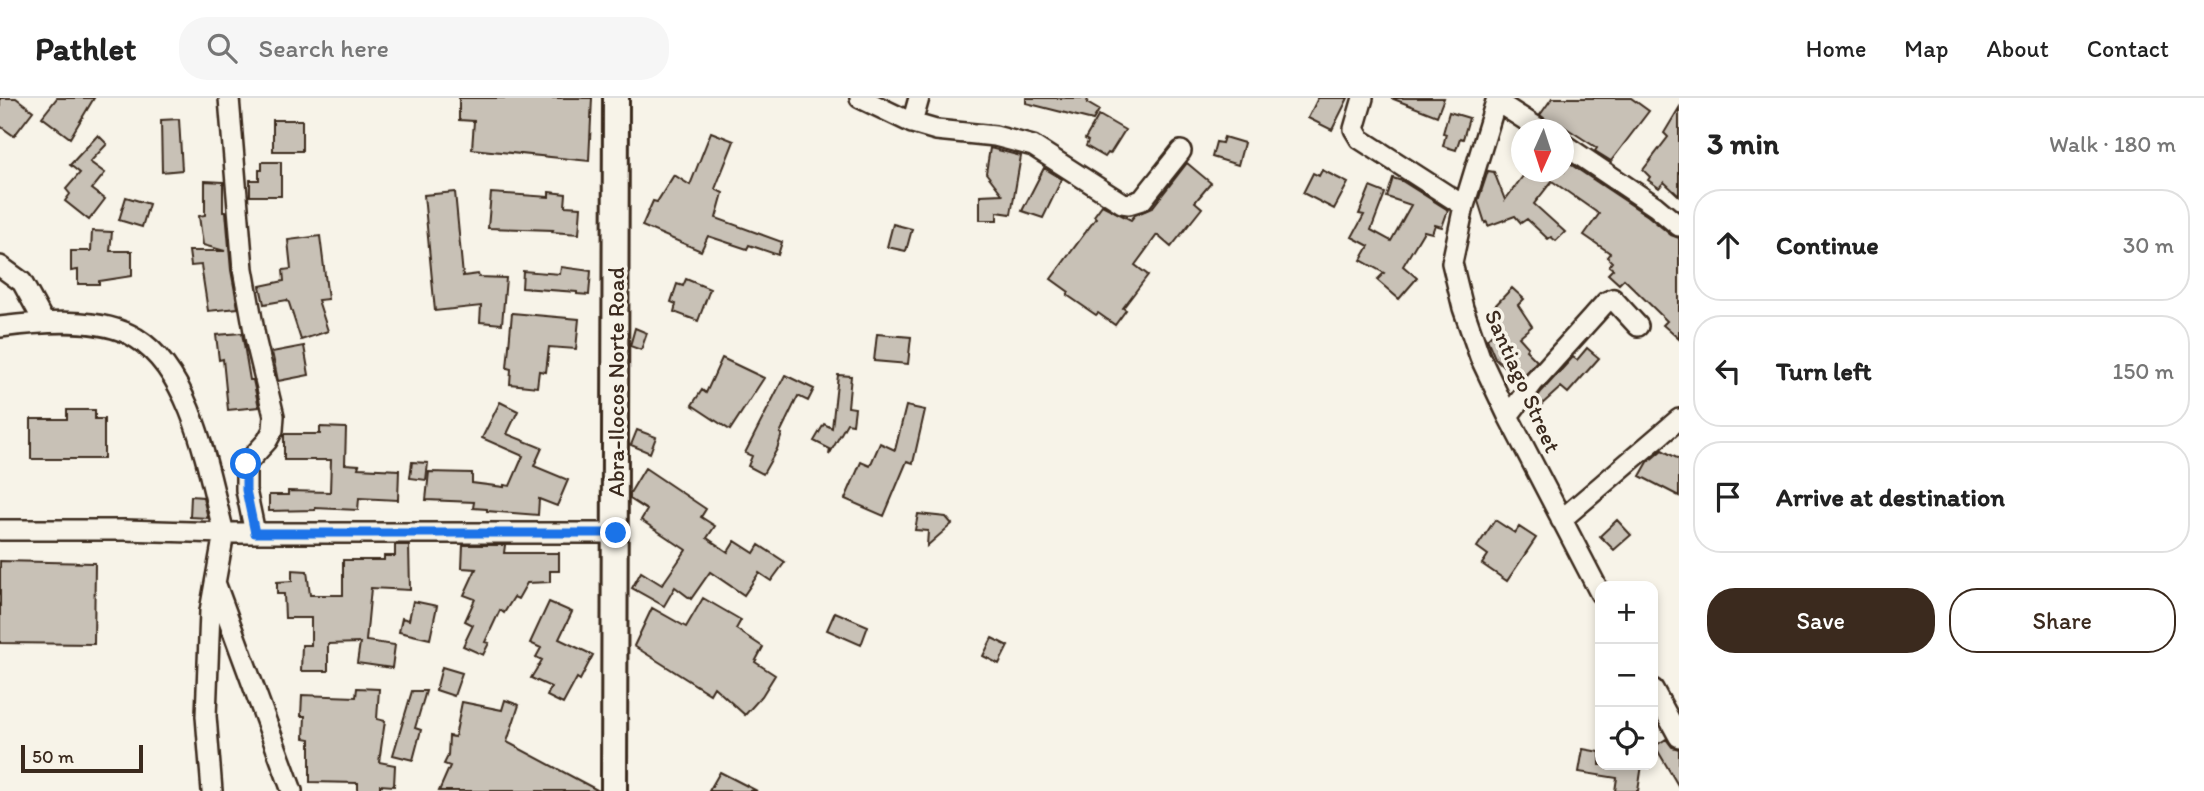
<!DOCTYPE html>
<html lang="en">
<head>
<meta charset="utf-8">
<style>
	:root { --surface:#fff; --page:#f6f6f6; --text:#222; --muted:#767676; --line:#e0e0e0; --accent:#3b2a1e }
	body { margin:0; font-family:Itim,sans-serif; background:var(--page); color:var(--text) }
	.controls { position:absolute; right:21px; bottom:21px; display:grid; overflow:hidden; border-radius:14px; box-shadow:0 4px 10px #0003 }
	.controls button { width:63px; height:63px; display:grid; place-items:center; padding:0; border:0; border-bottom:2px solid var(--line); background:var(--surface); color:var(--text); font:35px sans-serif }
	.compass { position:absolute; left:1511px; top:21px; width:63px; height:63px; border-radius:50%; background:var(--surface); box-shadow:0 4px 10px #0003; rotate:183deg }
	.scale { position:absolute; left:21px; bottom:18px; width:122px; box-sizing:border-box; padding-left:7px; border:4px solid #3b2a1e; border-top:0; font-size:19px; line-height:24px; white-space:nowrap; color:#3b2a1e; -webkit-text-stroke:5px #f7f3e8; paint-order:stroke }
	.stop { position:absolute; width:21px; height:21px; margin:-16px; border:5px solid #1a73e8; border-radius:50%; background:#fff }
	.stop.end { background:#1a73e8; border-color:#fff; box-shadow:0 2px 7px #0008 }
	.list { margin:0; padding:0; list-style:none }
	h2 { display:flex; justify-content:space-between; align-items:center; height:91px; margin:0; padding:0 28px; font-size:30px }
	h2 small { font-size:23px; font-weight:400; color:var(--muted) }
	.list li { display:grid; grid-template-columns:46px 1fr auto; gap:21px; align-items:center; box-sizing:border-box; height:112px; margin:0 14px 14px; padding:0 14px; border:2px solid var(--line); border-radius:28px }
	.list b { display:block; font-size:26px; white-space:nowrap }
	.list em { font-size:23px; font-style:normal; color:var(--muted) }
	.actions { display:flex; gap:14px; padding:21px 28px }
	.actions a { flex:1; padding:16px 0; border:2px solid var(--accent); border-radius:28px; text-align:center; font-size:24px; color:var(--accent) }
	.actions .main { background:var(--accent); color:#fff }
	.icon { flex:none; width:38px; height:38px; fill:none; stroke:currentColor; stroke-width:2; stroke-linecap:round; stroke-linejoin:round }
	.map { position:relative; flex:none; width:1679px; height:693px; overflow:hidden }
	header { display:flex; align-items:center; gap:42px; box-sizing:border-box; height:98px; padding:0 35px; background:var(--surface); border-bottom:2px solid var(--line) }
	header strong { font-size:33px }
	nav { display:flex; gap:38px; margin-inline-start:auto; font-size:24px }
	.search { width:490px; height:63px; background:var(--page); display:flex; align-items:center; gap:18px; box-sizing:border-box; padding:0 24px; border-radius:28px; color:var(--muted); font-size:26px }
	main { display:flex }
	aside { flex:1; background:var(--surface) }
	.map>svg:first-child { display:block }
	.building { fill:#c8c1b6; stroke:#3b2a1e; stroke-width:2 }
	.lines { fill:none; stroke-linecap:round; stroke-linejoin:round }
	.minor-casing { stroke:#3b2a1e; stroke-width:24 }
	.major-casing { stroke:#3b2a1e; stroke-width:30 }
	.minor { stroke:#f7f3e8; stroke-width:19 }
	.major { stroke:#f7f3e8; stroke-width:24 }
	.route { stroke:#1a73e8; stroke-width:9 }
	.labels { text-anchor:middle; stroke-width:7; stroke-linejoin:round; paint-order:stroke }
	.street-label { font-size:23px; fill:#3b2a1e; stroke:#f7f3e8 }
</style>
</head>
<body>
<header>
<strong>Pathlet</strong>
<div class="search"><svg class="icon" aria-label="search" viewBox="0 0 24 24"><circle cx="10" cy="10" r="6"/><path d="M15 15l6 6"/></svg>Search here</div>
<nav><a>Home</a><a>Map</a><a>About</a><a>Contact</a></nav>
</header>
<main>
<div class="map">
<svg width="1679" height="693" viewBox="0 0 1679 693">
	<rect width="100%" height="100%" fill="#f7f3e8"/>
	<filter id="ink" filterUnits="userSpaceOnUse"><feTurbulence type="fractalNoise" baseFrequency=".0143" numOctaves="2"/><feDisplacementMap in="SourceGraphic" scale="14" xChannelSelector="R" yChannelSelector="G"/><feConvolveMatrix kernelMatrix="1 2 1 2 8 2 1 2 1" color-interpolation-filters="sRGB"/></filter>
	<g filter="url(#ink)">
		<!-- building -->
		<path class="building" d="M 0,0 L 16,0 L 33,13 L 14,38 L 0,28 Z
			M 57,0 L 94,0 L 70,40 L 42,19 Z
			M 459,0 L 592,0 L 589,63 L 472,51 L 474,23 L 459,22 Z
			M 1026,0 L 1088,0 L 1087,5 L 1099,12 L 1093,22 L 1026,5 Z
			M 1318,0 L 1348,0 L 1332,32 L 1308,20 Z
			M 1391,0 L 1444,0 L 1437,18 Z
			M 1552,0 L 1631,0 L 1649,13 L 1611,63 L 1595,53 L 1597,50 L 1560,26 L 1557,30 L 1540,17 Z
			M 1679,10 L 1679,98 L 1664,84 L 1659,90 L 1648,82 L 1650,79 L 1643,72 L 1668,39 L 1664,35 Z
			M 1449,14 L 1469,20 L 1463,41 L 1460,40 L 1456,52 L 1443,48 L 1446,36 L 1443,35 Z
			M 1099,17 L 1125,32 L 1110,56 L 1108,55 L 1105,59 L 1086,48 L 1088,43 L 1085,41 Z
			M 179,21 L 182,72 L 162,74 L 161,22 Z
			M 273,22 L 302,22 L 302,53 L 273,53 Z
			M 711,34 L 734,43 L 715,91 L 723,95 L 716,120 L 782,144 L 778,157 L 749,147 L 747,151 L 708,138 L 701,153 L 642,128 L 653,103 L 657,104 L 674,77 L 690,87 Z
			M 98,37 L 107,46 L 90,64 L 105,75 L 92,91 L 105,101 L 89,122 L 65,103 L 70,96 L 66,91 L 80,75 L 70,67 Z
			M 1224,39 L 1244,45 L 1238,67 L 1212,59 L 1216,44 L 1222,45 Z
			M 990,50 L 1021,58 L 1011,116 L 997,114 L 997,122 L 980,122 L 980,97 L 1002,96 L 986,75 Z
			M 262,64 L 281,64 L 281,98 L 250,98 L 250,82 L 259,82 L 259,72 L 262,72 Z
			M 1567,64 L 1648,118 L 1671,137 L 1679,140 L 1679,241 L 1663,227 L 1667,223 L 1624,181 L 1619,186 L 1608,176 L 1613,171 L 1609,168 L 1612,164 L 1607,159 L 1610,155 L 1584,137 L 1599,116 L 1552,83 L 1534,106 L 1565,134 L 1556,143 L 1551,139 L 1548,141 L 1527,121 L 1521,125 L 1515,118 L 1488,128 L 1487,124 L 1485,125 L 1478,103 L 1488,73 L 1494,74 L 1505,102 L 1526,74 L 1564,74 Z
			M 1187,65 L 1211,85 L 1195,104 L 1202,110 L 1171,149 L 1157,137 L 1135,167 L 1148,177 L 1123,210 L 1126,212 L 1115,227 L 1098,215 L 1096,217 L 1067,197 L 1069,194 L 1051,181 L 1096,120 L 1094,118 L 1102,107 L 1131,122 L 1135,117 L 1152,110 Z
			M 1044,70 L 1062,81 L 1043,120 L 1022,113 Z
			M 1322,72 L 1348,85 L 1334,111 L 1303,95 L 1313,75 L 1319,78 Z
			M 1393,80 L 1402,83 L 1448,112 L 1442,129 L 1435,127 L 1432,135 L 1424,133 L 1403,168 L 1417,180 L 1399,201 L 1377,182 L 1384,175 L 1361,162 L 1369,148 L 1352,139 L 1364,117 L 1359,116 L 1370,89 L 1385,95 L 1371,132 L 1391,143 L 1411,107 L 1387,99 Z
			M 205,83 L 223,84 L 223,114 L 226,114 L 231,172 L 238,210 L 208,213 L 201,167 L 191,168 L 189,153 L 225,153 L 203,147 L 199,118 L 205,117 Z
			M 455,94 L 463,178 L 478,176 L 479,179 L 506,180 L 502,226 L 480,224 L 481,208 L 435,213 L 424,97 Z
			M 549,94 L 566,96 L 565,108 L 581,109 L 579,136 L 552,134 L 553,132 L 488,130 L 491,95 L 549,99 Z
			M 126,99 L 149,106 L 142,129 L 119,122 Z
			M 893,126 L 912,131 L 906,153 L 887,149 Z
			M 92,133 L 112,134 L 110,153 L 132,153 L 132,178 L 99,183 L 99,186 L 78,186 L 78,172 L 71,173 L 71,153 L 91,153 Z
			M 320,138 L 328,201 L 318,202 L 328,233 L 301,242 L 289,205 L 287,202 L 264,206 L 260,188 L 284,183 L 283,172 L 291,171 L 288,142 Z
			M 561,169 L 591,173 L 589,197 L 577,196 L 577,194 L 522,190 L 523,173 L 560,176 Z
			M 686,181 L 710,191 L 698,223 L 674,214 L 676,206 L 671,204 L 677,186 L 683,188 Z
			M 1512,190 L 1524,201 L 1518,207 L 1532,228 L 1519,239 L 1528,249 L 1526,252 L 1537,263 L 1519,283 L 1495,260 L 1487,241 L 1499,229 L 1488,218 L 1491,215 L 1489,214 Z
			M 512,215 L 579,221 L 576,251 L 549,249 L 546,274 L 539,273 L 537,289 L 510,286 L 511,271 L 507,270 Z
			M 635,230 L 647,235 L 641,252 L 630,248 Z
			M 242,235 L 250,282 L 253,282 L 259,309 L 228,312 L 223,261 L 219,262 L 216,237 Z
			M 877,236 L 911,239 L 908,266 L 874,263 Z
			M 304,248 L 309,277 L 278,283 L 272,254 Z
			M 1587,250 L 1599,260 L 1568,295 L 1561,289 L 1540,308 L 1535,302 L 1542,293 L 1573,259 L 1577,262 Z
			M 722,260 L 764,280 L 730,332 L 692,307 L 702,292 L 706,295 Z
			M 785,277 L 814,291 L 808,303 L 798,298 L 780,335 L 782,336 L 777,351 L 763,376 L 748,368 L 752,358 L 745,355 Z
			M 838,277 L 851,278 L 848,309 L 855,310 L 853,326 L 847,325 L 829,357 L 830,351 L 814,343 L 824,326 L 832,330 Z
			M 500,304 L 518,313 L 507,336 L 542,350 L 534,368 L 568,382 L 557,408 L 539,401 L 538,417 L 487,413 L 487,411 L 473,410 L 474,404 L 426,402 L 429,374 L 472,375 L 472,385 L 504,389 L 504,387 L 510,388 L 523,358 L 482,340 Z
			M 906,308 L 925,312 L 913,365 L 907,363 L 884,418 L 845,401 L 861,364 L 870,368 L 880,345 L 895,352 Z
			M 67,312 L 95,312 L 95,321 L 104,321 L 104,361 L 31,361 L 31,321 L 67,321 Z
			M 320,329 L 346,330 L 345,366 L 359,367 L 358,370 L 399,372 L 398,402 L 359,400 L 358,412 L 315,410 L 315,412 L 269,413 L 269,397 L 288,397 L 288,393 L 330,394 L 331,362 L 284,362 L 284,336 L 320,336 Z
			M 637,332 L 656,339 L 650,355 L 631,347 Z
			M 1662,352 L 1679,361 L 1679,398 L 1640,378 L 1648,364 Z
			M 412,364 L 428,365 L 426,382 L 410,380 Z
			M 645,370 L 706,411 L 701,419 L 715,428 L 707,440 L 728,454 L 735,443 L 754,455 L 759,447 L 785,464 L 771,483 L 759,475 L 744,497 L 710,474 L 691,501 L 675,489 L 664,508 L 632,490 L 641,474 L 662,487 L 686,452 L 641,422 L 647,412 L 630,401 L 630,395 Z
			M 191,398 L 203,399 L 208,420 L 190,419 Z
			M 918,416 L 946,419 L 952,426 L 927,448 L 928,433 L 915,432 Z
			M 1495,422 L 1515,435 L 1519,429 L 1536,440 L 1507,483 L 1482,466 L 1488,457 L 1477,449 Z
			M 1617,422 L 1631,437 L 1614,452 L 1600,438 Z
			M 395,447 L 409,447 L 410,492 L 371,490 L 366,543 L 395,547 L 392,570 L 357,565 L 360,545 L 328,546 L 328,573 L 301,573 L 302,547 L 311,547 L 311,520 L 285,520 L 284,496 L 277,496 L 277,484 L 292,483 L 292,472 L 307,473 L 310,497 L 343,497 L 343,462 L 384,462 L 384,458 L 395,458 Z
			M 463,447 L 505,447 L 504,455 L 559,455 L 559,473 L 550,473 L 550,484 L 527,485 L 518,501 L 514,499 L 504,515 L 500,512 L 485,544 L 489,545 L 483,557 L 463,548 L 473,527 L 465,523 L 475,501 L 464,497 L 476,471 L 462,470 Z
			M 0,463 L 95,465 L 94,546 L 0,545 Z
			M 703,500 L 741,522 L 736,531 L 763,549 L 755,564 L 775,577 L 762,598 L 745,617 L 714,589 L 710,596 L 634,548 L 652,510 L 686,529 Z
			M 413,503 L 437,508 L 430,541 L 399,534 L 402,520 L 409,522 Z
			M 549,504 L 572,514 L 559,541 L 593,557 L 580,582 L 577,580 L 563,606 L 547,598 L 551,589 L 531,580 L 542,562 L 536,559 L 541,550 L 530,545 Z
			M 835,514 L 868,528 L 861,547 L 827,532 Z
			M 992,540 L 1008,548 L 999,566 L 983,558 Z
			M 442,569 L 462,575 L 454,598 L 436,592 Z
			M 357,590 L 379,591 L 377,621 L 385,623 L 379,664 L 395,667 L 394,688 L 380,687 L 380,693 L 358,693 L 358,685 L 310,684 L 310,641 L 304,640 L 305,618 L 301,618 L 302,597 L 356,599 Z
			M 412,593 L 426,593 L 415,630 L 421,632 L 413,662 L 393,657 Z
			M 505,602 L 519,607 L 507,644 L 599,693 L 439,693 L 450,668 L 444,666 L 448,658 L 449,638 L 455,639 L 462,604 L 502,612 Z
			M 1666,641 L 1672,649 L 1679,651 L 1679,689 L 1655,648 Z
			M 1583,651 L 1600,654 L 1600,667 L 1642,667 L 1638,693 L 1615,693 L 1617,680 L 1579,674 Z
			M 720,674 L 757,693 L 709,693 Z"/>
		<g class="lines">
			<!-- minor casing -->
			<g class="minor-casing">
				<path id="minor" d="M 229,0 L 243,171 L 256,244 L 274,318 L 273,332 L 267,343 L 246,366 L 246,392 L 255,435 L 616,435
					M 860,0 L 912,25 L 936,32 L 995,38 L 1033,48 L 1122,105 L 1129,106 L 1142,102 L 1181,53
					M 1363,0 L 1354,31 L 1360,41 L 1464,108
					M 1497,0 L 1464,108 L 1452,165 L 1463,210 L 1480,259 L 1508,318 L 1600,495
					M 1496,3 L 1541,32
					M 912,25 L 919,0
					M 1563,46 L 1655,108 L 1679,128
					M 0,168 L 22,184 L 44,224
					M 0,229 C 39,224 102,218 136,240 C 193,275 208,374 224,435 L 255,435
					M 1508,318 L 1533,285 L 1606,204 L 1613,201 L 1638,228
					M 1561,422 L 1679,321
					M 0,432 L 124,432 L 224,435 L 210,513 L 206,618 L 212,693
					M 216,487 L 292,693
					M 1653,591 L 1679,639"/>
			</g>
			<!-- major casing -->
			<g class="major-casing">
				<path id="major" d="M 614,693 L 616,0"/>
			</g>
			<!-- minor -->
			<use href="#minor" class="minor"/>
			<!-- major -->
			<use href="#major" class="major"/>
		</g>
	</g>
	<g class="lines" filter="url(#ink)">
		<!-- route -->
		<path class="route" d="M 246,366 L 246,392 L 255,435 L 616,435"/>
	</g>
	<g class="labels">
		<!-- street labels -->
		<g class="street-label">
			<text transform="translate(1523 283) rotate(66)" y="8">Santiago Street</text>
			<text transform="translate(616 284) rotate(-90)" y="8">Abra-Ilocos Norte Road</text>
		</g>
	</g>
</svg>
<div class="controls">
<button>+</button>
<button>−</button>
<button><svg class="icon" aria-label="locate" viewBox="0 0 24 24"><circle cx="12" cy="12" r="6"/><path d="M12 2v4M12 18v4M2 12h4M18 12h4"/></svg></button>
</div>
<svg class="compass" viewBox="-18 -18 36 36"><path d="M0-13l5 13h-10z" fill="#e53935"/><path d="M0 13l5-13h-10z" fill="#767676"/></svg>
<div class="scale">50 m</div>
<div class="stop" style="left:246px;top:366px"></div>
<div class="stop end" style="left:616px;top:435px"></div>
</div>
<aside>
<h2>3 min<small>Walk · 180 m</small></h2>
<ul class="list">
<li><svg class="icon" aria-label="ahead" viewBox="0 0 24 24"><path d="M12 20V5M6 11l6-6 6 6"/></svg><div><b>Continue</b></div><em>30 m</em></li>
<li><svg class="icon" aria-label="left" viewBox="0 0 24 24"><path d="M17 20v-9H6M10 6l-5 5 5 5"/></svg><div><b>Turn left</b></div><em>150 m</em></li>
<li><svg class="icon" aria-label="arrive" viewBox="0 0 24 24"><path d="M6 21V4h12l-3 4 3 4H6"/></svg><div><b>Arrive at destination</b></div></li>
</ul>
<div class="actions"><a class="main">Save</a><a>Share</a></div>
</aside>
</main>
</body>
</html>
